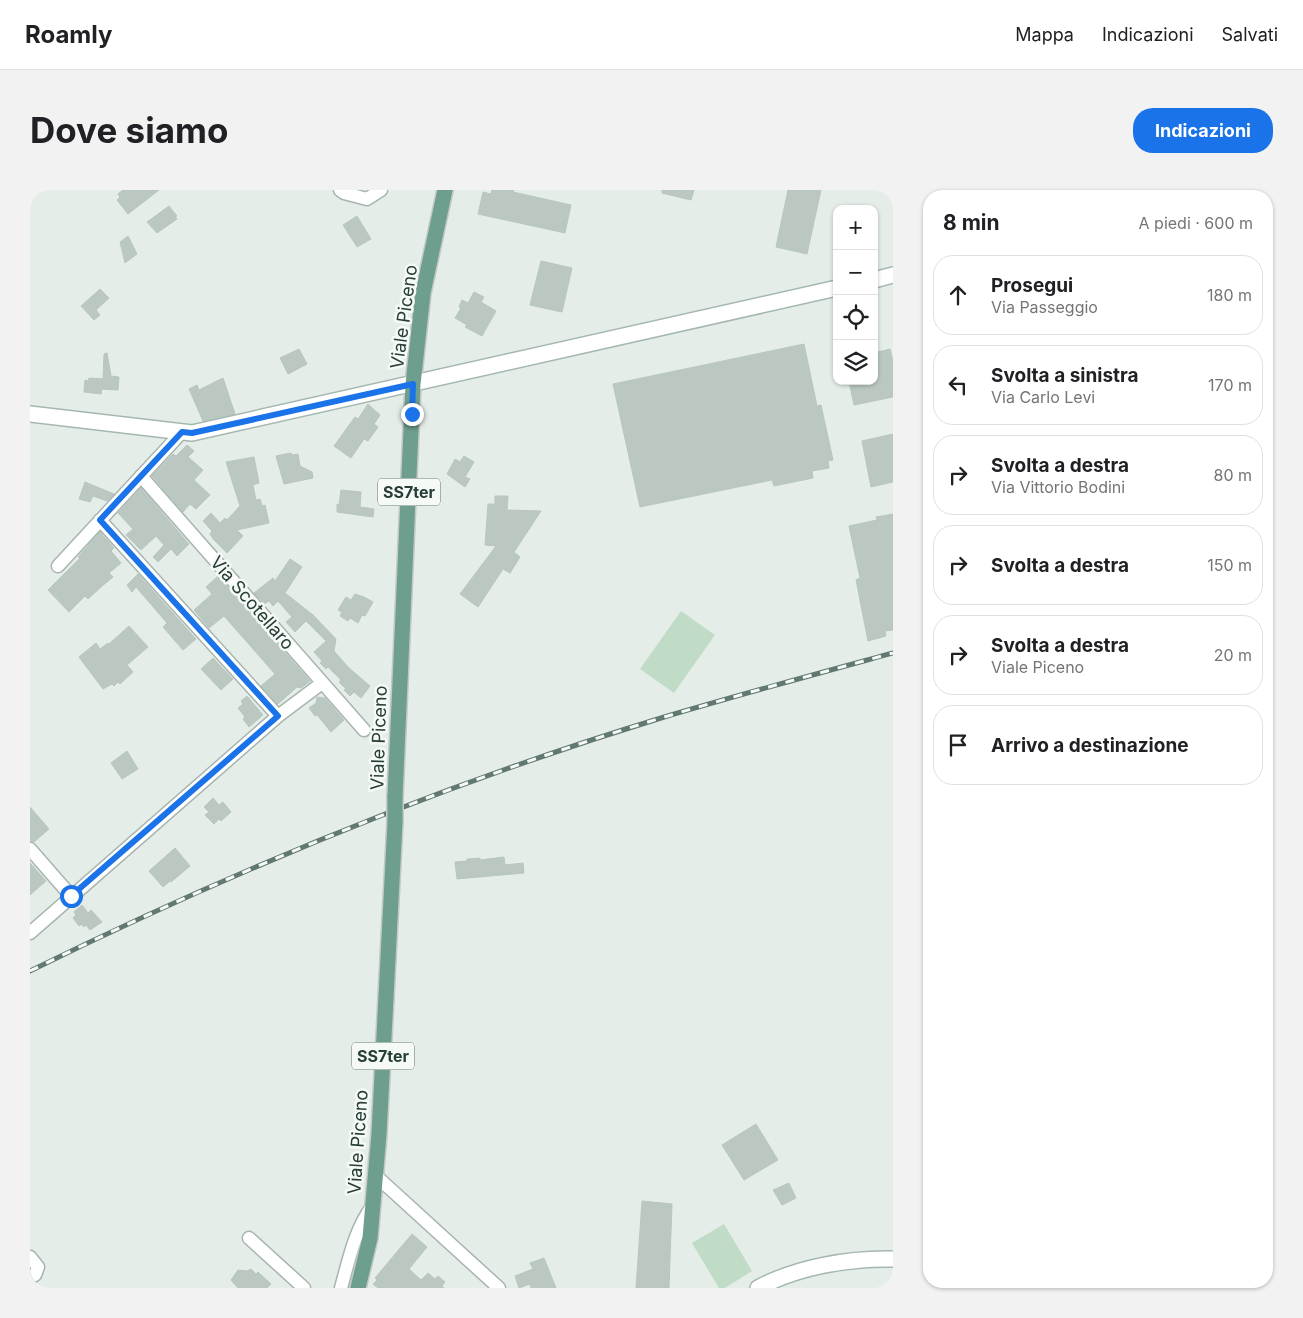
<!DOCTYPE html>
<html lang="it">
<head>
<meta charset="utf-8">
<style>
	:root { --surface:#fff; --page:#f2f2f2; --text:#202124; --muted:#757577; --line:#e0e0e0; --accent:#1a73e8 }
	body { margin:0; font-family:Inter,sans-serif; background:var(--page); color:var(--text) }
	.controls { position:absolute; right:15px; top:15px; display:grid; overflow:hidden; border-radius:10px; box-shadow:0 1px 4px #0004 }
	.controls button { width:45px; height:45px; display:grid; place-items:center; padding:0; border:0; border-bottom:1px solid var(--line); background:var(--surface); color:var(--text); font:25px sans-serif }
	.stop { position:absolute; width:15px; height:15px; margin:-11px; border:4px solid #1a73e8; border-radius:50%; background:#fff }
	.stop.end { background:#1a73e8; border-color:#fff; box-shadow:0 1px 5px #0008 }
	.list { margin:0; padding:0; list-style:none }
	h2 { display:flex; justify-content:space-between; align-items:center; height:65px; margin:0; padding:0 20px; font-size:21px }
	h2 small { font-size:16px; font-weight:400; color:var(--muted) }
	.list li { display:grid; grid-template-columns:32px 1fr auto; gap:15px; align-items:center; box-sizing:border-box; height:80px; margin:0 10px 10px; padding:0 10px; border:1px solid var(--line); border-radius:20px }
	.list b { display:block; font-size:19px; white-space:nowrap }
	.list p { margin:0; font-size:16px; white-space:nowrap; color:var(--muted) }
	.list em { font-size:16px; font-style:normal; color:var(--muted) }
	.icon { flex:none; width:28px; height:28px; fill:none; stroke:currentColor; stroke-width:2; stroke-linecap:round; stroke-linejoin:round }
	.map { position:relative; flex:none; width:863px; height:1098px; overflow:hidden; border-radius:20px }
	header { display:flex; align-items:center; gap:30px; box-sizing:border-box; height:70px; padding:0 25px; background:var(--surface); border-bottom:1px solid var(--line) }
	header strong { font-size:24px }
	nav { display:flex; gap:28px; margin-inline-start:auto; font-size:18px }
	.intro { display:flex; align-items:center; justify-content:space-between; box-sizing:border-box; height:120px; padding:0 30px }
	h1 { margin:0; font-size:35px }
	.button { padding:12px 22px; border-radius:20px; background:var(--accent); color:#fff; font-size:18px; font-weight:700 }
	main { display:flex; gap:30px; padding:0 30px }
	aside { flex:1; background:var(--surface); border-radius:20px; box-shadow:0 1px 4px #0004 }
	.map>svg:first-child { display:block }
	.green { fill:#c1dcc6 }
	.building { fill:#bbc8c2; stroke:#b8c6bf }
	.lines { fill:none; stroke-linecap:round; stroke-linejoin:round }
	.street-casing { stroke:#a8b5af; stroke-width:15 }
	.secondary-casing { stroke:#a5b8b0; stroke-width:18 }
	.primary-casing { stroke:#c2c9c6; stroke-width:18 }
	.street { stroke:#fff; stroke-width:12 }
	.secondary { stroke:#fff; stroke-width:15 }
	.primary { stroke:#6e9e8e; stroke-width:15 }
	.rail-casing { stroke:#617970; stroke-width:5 }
	.rail { stroke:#f6faf7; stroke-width:3; stroke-dasharray:9; stroke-linecap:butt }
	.primary-bridge-casing { stroke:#c2c9c6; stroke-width:18; stroke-linecap:butt }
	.primary-bridge { stroke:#6e9e8e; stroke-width:15 }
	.route { stroke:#1a73e8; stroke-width:6 }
	.labels { text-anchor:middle; stroke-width:5; stroke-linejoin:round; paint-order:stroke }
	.shield { fill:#f6faf7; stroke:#64766f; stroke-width:1 }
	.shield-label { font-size:16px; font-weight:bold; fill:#263e35 }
	.street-label { font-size:18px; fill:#263e35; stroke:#f6faf7 }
</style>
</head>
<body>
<header>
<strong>Roamly</strong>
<nav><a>Mappa</a><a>Indicazioni</a><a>Salvati</a></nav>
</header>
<div class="intro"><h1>Dove siamo</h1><a class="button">Indicazioni</a></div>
<main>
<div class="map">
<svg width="863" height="1098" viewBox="0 0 863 1098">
	<rect width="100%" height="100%" fill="#e5ede9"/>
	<!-- green -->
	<path class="green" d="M 651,421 L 685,445 L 644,503 L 610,479 Z
		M 694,1034 L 722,1081 L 695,1098 L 689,1098 L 662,1053 Z"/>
	<!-- building -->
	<path class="building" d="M 93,0 L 129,0 L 98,24 L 87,10 L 90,7 L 88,4 Z
		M 462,0 L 484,0 L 483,2 L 541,15 L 535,43 L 448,24 L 453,2 L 461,4 Z
		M 632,0 L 664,0 L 661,10 L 632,3 Z
		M 758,0 L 791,0 L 777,64 L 746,57 Z
		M 139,16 L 147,26 L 145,27 L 147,29 L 127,43 L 117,32 Z
		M 327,26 L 341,49 L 327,57 L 313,35 Z
		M 98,46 L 107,64 L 95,73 L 90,52 Z
		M 511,71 L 542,78 L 532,122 L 500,115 Z
		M 70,99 L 79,108 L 66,120 L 70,125 L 64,130 L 51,116 Z
		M 444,102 L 454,107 L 451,112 L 466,121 L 452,146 L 435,137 L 437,135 L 425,128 L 431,118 L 429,117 L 432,110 L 438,113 Z
		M 774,154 L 787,216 L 791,215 L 803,270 L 798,271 L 799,278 L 782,281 L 783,288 L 744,296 L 742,290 L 610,317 L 583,194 Z
		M 269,159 L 277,174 L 258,184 L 250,168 Z
		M 860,159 L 863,171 L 863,207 L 824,215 L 819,191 L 844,191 L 844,163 Z
		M 77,163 L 81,186 L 89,187 L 88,200 L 72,199 L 71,204 L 54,202 L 55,190 L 58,191 L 59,188 L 73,189 L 74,164 Z
		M 193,188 L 205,224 L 173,231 L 159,199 L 167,195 L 169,200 Z
		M 338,214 L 350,225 L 344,234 L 348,237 L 338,251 L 334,249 L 321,268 L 304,256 L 325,227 L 328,229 Z
		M 863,244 L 863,292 L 841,297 L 832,251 Z
		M 157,255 L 164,261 L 158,267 L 173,280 L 164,290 L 180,305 L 166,319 L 160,314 L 153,322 L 122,286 L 143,264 L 146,266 Z
		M 261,263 L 262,265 L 268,264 L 270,276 L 282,282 L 283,288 L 254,294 L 246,266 Z
		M 434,266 L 444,272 L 435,287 L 440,289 L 435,297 L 417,284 L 425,269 L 430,272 Z
		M 224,267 L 229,293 L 223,295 L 226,310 L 230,309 L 232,316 L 235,315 L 239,333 L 207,340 L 213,346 L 197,363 L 184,350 L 180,344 L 182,341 L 173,331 L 181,323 L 190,333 L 195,328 L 197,330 L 210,316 L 196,272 Z
		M 55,292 L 67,297 L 84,304 L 77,311 L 63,306 L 60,312 L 49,309 Z
		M 111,298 L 159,354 L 147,366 L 141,359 L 128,372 L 123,367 L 134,355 L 126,346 L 111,360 L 96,345 L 103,339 L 88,323 Z
		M 311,300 L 331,302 L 330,317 L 344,319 L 343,327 L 307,322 L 307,314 L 309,315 Z
		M 465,306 L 478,306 L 477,320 L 511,321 L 484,362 L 490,367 L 480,383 L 473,379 L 448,417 L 430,404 L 466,356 L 455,355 L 458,314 L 465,314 Z
		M 863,324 L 863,440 L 855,441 L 856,446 L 838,451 L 826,390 L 830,388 L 819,336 L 847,330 L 846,327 Z
		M 70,342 L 84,358 L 81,361 L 91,373 L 79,383 L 83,387 L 71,397 L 58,409 L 55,406 L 39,422 L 18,400 L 50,368 L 48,367 Z
		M 260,369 L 272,377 L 255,403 L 283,425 L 306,449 L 304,461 L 319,478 L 340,496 L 331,508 L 324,502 L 320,506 L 314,500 L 316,499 L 309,492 L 311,490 L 298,477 L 296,479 L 290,473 L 292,471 L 284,462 L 296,451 L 276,431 L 265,442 L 256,432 L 262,427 L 248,411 L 243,416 L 239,411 L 234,414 L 224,403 L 243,388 L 245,391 Z
		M 108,384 L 166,449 L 153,460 L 133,437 L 137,433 L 106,397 L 102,402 L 97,395 Z
		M 188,386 L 280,491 L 271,498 L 267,497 L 248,514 L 231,496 L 245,484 L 194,426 L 179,438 L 164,420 L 182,404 L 176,397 Z
		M 325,404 L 334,407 L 343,412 L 335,426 L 332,425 L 328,433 L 320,428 L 318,431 L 310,426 L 312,422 L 308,420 L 316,407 L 321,410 Z
		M 99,436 L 118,457 L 97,475 L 103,482 L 90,494 L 88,492 L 84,496 L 82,494 L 73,499 L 49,467 L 66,453 L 70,459 L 78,453 L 79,454 Z
		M 183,468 L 203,489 L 191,500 L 171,479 Z
		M 217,506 L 233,525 L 219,537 L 213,529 L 215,527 L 208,518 L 213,514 L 211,511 Z
		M 287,507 L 295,508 L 314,530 L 301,542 L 287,525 L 285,526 L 279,518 L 286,513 Z
		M 97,561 L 108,579 L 92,589 L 81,573 Z
		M 183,608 L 189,615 L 193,612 L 201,622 L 191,631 L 189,629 L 184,634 L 175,625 L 179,622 L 174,617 Z
		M 0,617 L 19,639 L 4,652 L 0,651 Z
		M 145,658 L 160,676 L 141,692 L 140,691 L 133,697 L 119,681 Z
		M 474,667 L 475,675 L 493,673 L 494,683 L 427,689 L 425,672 L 437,671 L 437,669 L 450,668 L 450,670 Z
		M 0,673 L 16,691 L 0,705 Z
		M 52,715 L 58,723 L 61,720 L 72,732 L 60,740 L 56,735 L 54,737 L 52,734 L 49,736 L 43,728 L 46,725 L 44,722 Z
		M 726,934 L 748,970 L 714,990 L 692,955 Z
		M 759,993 L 766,1008 L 752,1015 L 743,1000 Z
		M 612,1011 L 642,1014 L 639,1098 L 606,1098 Z
		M 382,1044 L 397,1057 L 379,1079 L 391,1090 L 398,1083 L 405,1089 L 408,1086 L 415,1092 L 412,1096 L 414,1098 L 348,1098 L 343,1094 L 347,1090 L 345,1088 Z
		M 514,1068 L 526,1098 L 501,1098 L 500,1094 L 489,1098 L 485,1086 L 503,1079 L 500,1073 Z
		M 221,1079 L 226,1084 L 228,1082 L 241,1094 L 237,1098 L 208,1098 L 201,1090 L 208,1080 L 217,1081 Z"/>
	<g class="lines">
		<!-- street casing -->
		<g class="street-casing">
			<path id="street" d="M 310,0 L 314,3 L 337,9 L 351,0
				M 111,286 L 334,540
				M 70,330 L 248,526
				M 28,376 L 152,242
				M 0,659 L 41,706
				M 0,743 L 248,526 L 292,493
				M 345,985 L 469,1098
				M 219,1048 L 274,1098
				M 0,1067 L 8,1077 L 5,1085 L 0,1087
				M 311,1098 C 319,1069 325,1039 343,1015"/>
		</g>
		<!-- secondary casing -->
		<g class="secondary-casing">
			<path id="secondary" d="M 844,90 L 863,85
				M 0,224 L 162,243 L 807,98
				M 728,1098 C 767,1077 819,1068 863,1069"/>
		</g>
		<!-- primary casing -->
		<g class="primary-casing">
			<path id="primary" d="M 365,607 L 383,194 L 393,103 L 415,0
				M 328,1098 L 340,1048 L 349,944 L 365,632"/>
		</g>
		<!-- street -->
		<use href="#street" class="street"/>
		<!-- secondary -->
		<use href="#secondary" class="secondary"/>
		<!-- primary -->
		<use href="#primary" class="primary"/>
		<!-- rail casing -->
		<g class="rail-casing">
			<path id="rail" d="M 0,781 C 203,681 415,594 631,528 C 708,505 786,484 863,463"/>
		</g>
		<!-- rail -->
		<use href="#rail" class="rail"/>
		<!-- primary-bridge casing -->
		<g class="primary-bridge-casing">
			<path id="primary-bridge" d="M 365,632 L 365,607"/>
		</g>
		<!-- primary-bridge -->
		<use href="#primary-bridge" class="primary-bridge"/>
	</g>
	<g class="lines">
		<!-- route -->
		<path class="route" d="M 41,706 L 248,526 L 70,330 L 152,242 L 162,243 L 383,194 L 382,224"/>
	</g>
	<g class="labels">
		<!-- shield labels -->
		<g class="shield">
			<rect x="348" y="288.5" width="62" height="27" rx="4"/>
			<rect x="322" y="852.5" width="62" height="27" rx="4"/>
		</g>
		<g class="shield-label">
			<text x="379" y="308">SS7ter</text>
			<text x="353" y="872">SS7ter</text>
		</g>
		<!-- street labels -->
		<g class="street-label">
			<text transform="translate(374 127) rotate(-82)" y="6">Viale Piceno</text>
			<text transform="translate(222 413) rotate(49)" y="6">Via Scotellaro</text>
			<text transform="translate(349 548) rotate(-88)" y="6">Viale Piceno</text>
			<text transform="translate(328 952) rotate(-86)" y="6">Viale Piceno</text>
		</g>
	</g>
</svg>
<div class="controls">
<button>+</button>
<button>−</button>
<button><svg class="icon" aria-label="locate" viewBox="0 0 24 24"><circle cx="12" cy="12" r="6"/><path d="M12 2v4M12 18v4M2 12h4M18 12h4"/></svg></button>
<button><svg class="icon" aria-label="layers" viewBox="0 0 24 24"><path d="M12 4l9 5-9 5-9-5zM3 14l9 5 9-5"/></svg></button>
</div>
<div class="stop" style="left:41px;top:706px"></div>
<div class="stop end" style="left:382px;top:224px"></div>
</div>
<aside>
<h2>8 min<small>A piedi · 600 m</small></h2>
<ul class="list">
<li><svg class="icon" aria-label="ahead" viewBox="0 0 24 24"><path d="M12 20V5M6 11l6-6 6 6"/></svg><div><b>Prosegui</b><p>Via Passeggio</p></div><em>180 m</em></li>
<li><svg class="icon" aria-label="left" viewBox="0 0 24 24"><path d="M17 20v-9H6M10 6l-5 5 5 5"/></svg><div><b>Svolta a sinistra</b><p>Via Carlo Levi</p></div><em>170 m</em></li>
<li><svg class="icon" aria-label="right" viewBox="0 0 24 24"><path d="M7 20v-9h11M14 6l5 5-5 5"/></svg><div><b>Svolta a destra</b><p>Via Vittorio Bodini</p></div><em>80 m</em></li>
<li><svg class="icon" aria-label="right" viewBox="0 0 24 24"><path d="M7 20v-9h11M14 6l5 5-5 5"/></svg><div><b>Svolta a destra</b></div><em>150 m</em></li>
<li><svg class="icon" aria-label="right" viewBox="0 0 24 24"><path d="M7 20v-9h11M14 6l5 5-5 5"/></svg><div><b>Svolta a destra</b><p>Viale Piceno</p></div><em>20 m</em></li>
<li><svg class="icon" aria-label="arrive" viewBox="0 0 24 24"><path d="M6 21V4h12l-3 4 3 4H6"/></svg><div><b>Arrivo a destinazione</b></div></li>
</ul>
</aside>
</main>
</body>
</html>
